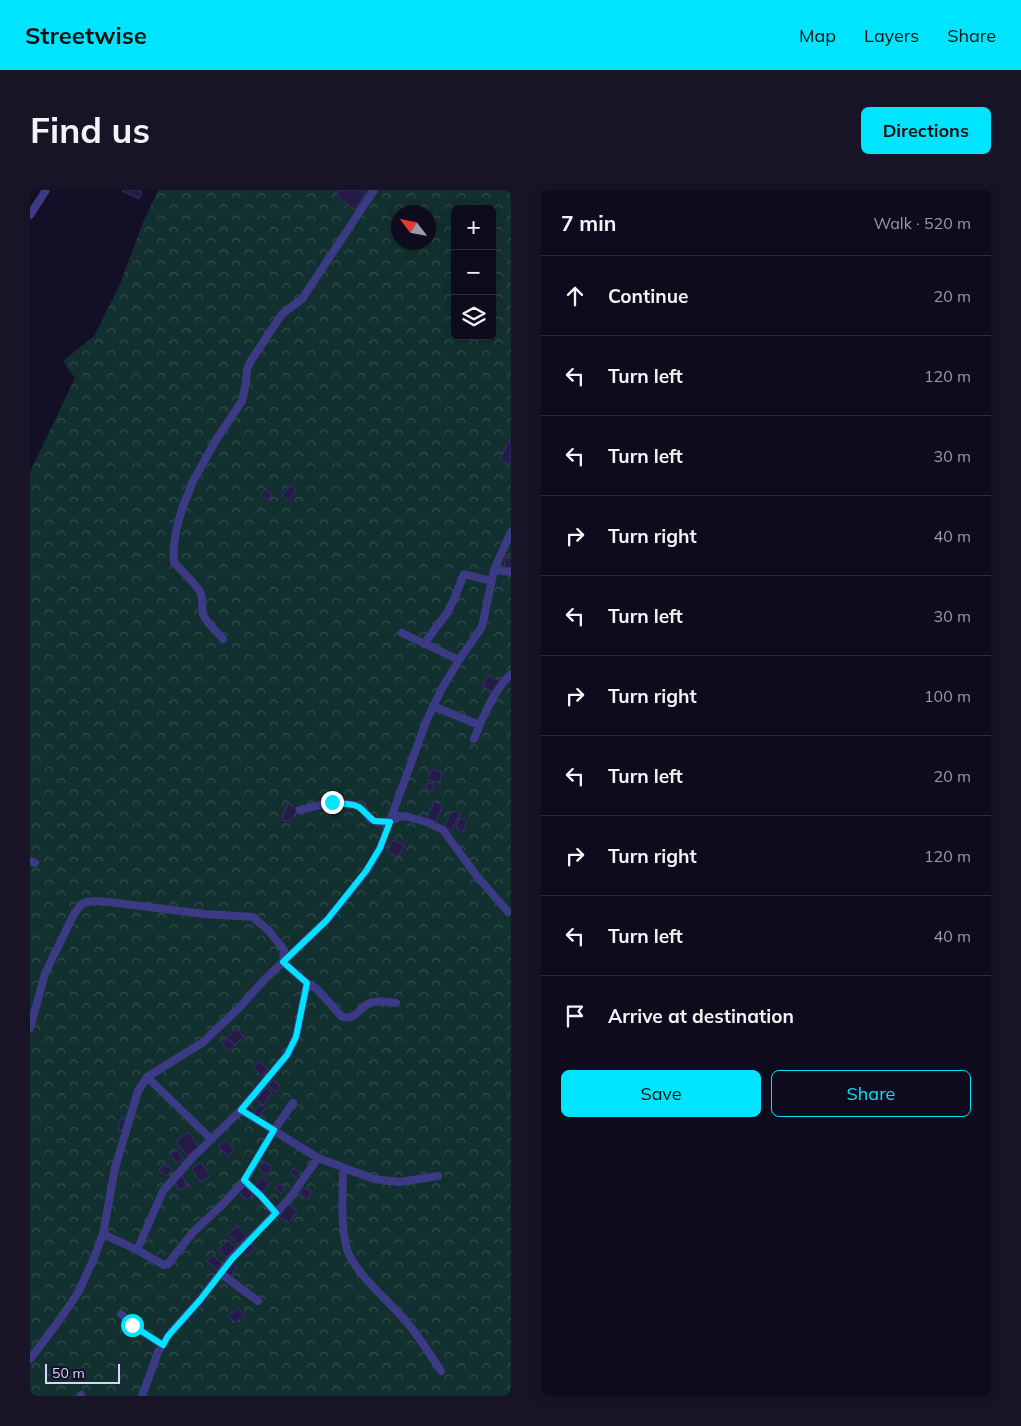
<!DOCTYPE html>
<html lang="en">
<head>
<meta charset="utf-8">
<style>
	:root { --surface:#0e0b1c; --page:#171425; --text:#f1f3f6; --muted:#9b9ba3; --line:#2e2b3b; --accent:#00e5ff }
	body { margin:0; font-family:Mulish,sans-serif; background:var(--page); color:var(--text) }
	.controls { position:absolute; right:15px; top:15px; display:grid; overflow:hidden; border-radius:8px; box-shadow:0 2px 12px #0003 }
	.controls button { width:45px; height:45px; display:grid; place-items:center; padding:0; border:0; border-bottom:1px solid var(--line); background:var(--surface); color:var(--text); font:25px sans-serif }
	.compass { position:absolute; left:361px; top:15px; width:45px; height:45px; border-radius:50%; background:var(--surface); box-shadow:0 2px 12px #0003; rotate:302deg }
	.scale { position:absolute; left:15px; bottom:12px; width:75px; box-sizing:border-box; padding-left:5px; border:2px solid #d9d4ff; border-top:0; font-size:14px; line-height:18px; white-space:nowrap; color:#d9d4ff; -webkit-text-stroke:4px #130f26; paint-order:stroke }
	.stop { position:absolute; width:15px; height:15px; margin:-11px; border:4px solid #00e5ff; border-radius:50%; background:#fff }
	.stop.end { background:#00e5ff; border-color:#fff; box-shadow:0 1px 5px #0008 }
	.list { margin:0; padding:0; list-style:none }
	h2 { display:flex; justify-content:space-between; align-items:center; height:65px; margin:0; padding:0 20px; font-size:21px }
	h2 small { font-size:16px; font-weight:400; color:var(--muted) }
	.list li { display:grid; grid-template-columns:32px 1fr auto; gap:15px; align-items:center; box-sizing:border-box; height:80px; padding:0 20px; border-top:1px solid var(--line) }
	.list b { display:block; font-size:19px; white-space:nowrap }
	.list em { font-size:16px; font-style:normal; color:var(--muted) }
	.actions { display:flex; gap:10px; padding:15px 20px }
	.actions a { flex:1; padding:11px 0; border:1px solid var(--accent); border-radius:8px; text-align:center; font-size:18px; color:var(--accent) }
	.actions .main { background:var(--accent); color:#111 }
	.icon { flex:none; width:28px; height:28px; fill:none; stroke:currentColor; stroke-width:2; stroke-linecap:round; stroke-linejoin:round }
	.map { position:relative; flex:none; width:481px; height:1206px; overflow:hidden; border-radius:8px }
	header { display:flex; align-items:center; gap:30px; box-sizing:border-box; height:70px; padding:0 25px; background:var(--accent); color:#111 }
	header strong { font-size:24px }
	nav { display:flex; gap:28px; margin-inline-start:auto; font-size:18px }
	.intro { display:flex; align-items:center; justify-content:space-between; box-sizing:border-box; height:120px; padding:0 30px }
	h1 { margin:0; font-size:35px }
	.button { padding:12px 22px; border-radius:8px; background:var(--accent); color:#111; font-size:18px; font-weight:700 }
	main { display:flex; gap:30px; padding:0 30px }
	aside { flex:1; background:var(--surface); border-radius:8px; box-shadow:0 2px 12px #0003 }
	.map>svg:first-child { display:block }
	.forest { fill:url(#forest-crowns); fill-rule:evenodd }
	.building { fill:#241b47; stroke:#3b2d73 }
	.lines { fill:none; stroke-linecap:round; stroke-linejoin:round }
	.street { stroke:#3d3a85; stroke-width:8 }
	.route { stroke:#00e5ff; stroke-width:6 }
</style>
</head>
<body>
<header>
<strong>Streetwise</strong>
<nav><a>Map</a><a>Layers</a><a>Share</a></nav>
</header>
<div class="intro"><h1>Find us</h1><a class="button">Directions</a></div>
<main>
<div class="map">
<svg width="481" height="1206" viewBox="0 0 481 1206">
	<defs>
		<pattern id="forest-crowns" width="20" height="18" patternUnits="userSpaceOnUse" patternTransform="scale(1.25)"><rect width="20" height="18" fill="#12302f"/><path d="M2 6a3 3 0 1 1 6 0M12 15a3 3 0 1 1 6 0" fill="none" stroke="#344d4e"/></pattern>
	</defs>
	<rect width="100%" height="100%" fill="#130f26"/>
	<!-- forest -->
	<path class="forest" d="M 128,0 L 481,0 L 481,1206 L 0,1206 L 0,282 L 45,188 L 33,171 L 65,145 L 90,94 L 112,35 ZM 425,19 L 462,19 L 462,146 L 425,146 ZM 368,22 L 398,22 L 398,52 L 368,52 Z"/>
	<!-- building -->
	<path class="building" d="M 93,0 L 108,0 L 112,2 L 109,9 L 92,1 Z
		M 310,0 L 334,0 L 335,3 L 325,20 L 306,5 Z
		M 480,249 L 481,250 L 481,275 L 470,269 Z
		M 261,295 L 266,299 L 259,310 L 252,306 Z
		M 235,299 L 242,305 L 238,310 L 231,305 Z
		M 476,367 L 481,368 L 481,378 L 474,377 Z
		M 458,485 L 472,492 L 466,504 L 452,496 Z
		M 401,579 L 412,582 L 409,593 L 398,590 Z
		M 397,593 L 404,594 L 402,601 L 396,600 Z
		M 404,611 L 413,615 L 406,631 L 397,628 Z
		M 258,613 L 267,620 L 261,631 L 252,630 Z
		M 422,621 L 430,624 L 422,640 L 414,636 Z
		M 429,628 L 437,631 L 433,642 L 426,638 Z
		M 363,650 L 374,655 L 368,667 L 357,662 Z
		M 205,839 L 214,846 L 205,855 L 197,848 Z
		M 197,848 L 205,855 L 200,861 L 192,854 Z
		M 229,871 L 238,879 L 232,886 L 223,878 Z
		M 243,890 L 250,896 L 246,902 L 238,896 Z
		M 236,898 L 242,903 L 233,915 L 226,910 Z
		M 230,914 L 235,918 L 228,928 L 222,925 Z
		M 91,928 L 97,930 L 94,941 L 88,939 Z
		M 158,942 L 169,957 L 157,966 L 146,951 Z
		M 195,950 L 204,959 L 198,966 L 188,957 Z
		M 146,960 L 153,968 L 147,973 L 140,964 Z
		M 171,972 L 180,986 L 170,992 L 162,978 Z
		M 234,972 L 242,977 L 237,985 L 229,980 Z
		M 134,974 L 142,979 L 137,986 L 129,980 Z
		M 264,978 L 270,983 L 266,988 L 260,982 Z
		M 153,986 L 157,997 L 148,1000 L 144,989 Z
		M 231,987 L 240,993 L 234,1002 L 225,997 Z
		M 249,993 L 255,998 L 251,1003 L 245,998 Z
		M 216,995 L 224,1003 L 217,1010 L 209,1002 Z
		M 273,998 L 281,1001 L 278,1009 L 270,1005 Z
		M 258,1014 L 267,1021 L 259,1033 L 249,1027 Z
		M 207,1036 L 217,1046 L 208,1054 L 198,1044 Z
		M 198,1050 L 206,1058 L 196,1067 L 188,1059 Z
		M 221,1054 L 225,1058 L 217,1066 L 213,1062 Z
		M 183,1065 L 192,1074 L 187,1080 L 177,1071 Z
		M 201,1074 L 207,1078 L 200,1086 L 195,1082 Z
		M 208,1118 L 214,1125 L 205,1133 L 198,1126 Z"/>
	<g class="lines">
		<!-- street -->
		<path class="street" d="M 0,25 L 16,0
			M 464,380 L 481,382
			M 372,443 L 429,470
			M 193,449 C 187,442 176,433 173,424 C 171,417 174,409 170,402 C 163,390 152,382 144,372 C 142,353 147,334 153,316 C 156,308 160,301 162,293 L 186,250 L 212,211 L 216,193 L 217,179 L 222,169 L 252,124 L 272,109 L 344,0
			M 394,454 L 417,423 L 425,407 L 434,384 L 461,391
			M 403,516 L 449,535
			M 444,549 C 451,529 466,498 481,484
			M 270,620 L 302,612 L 324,615 L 333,619 L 340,629 L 348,632 L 360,631 L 369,627 L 375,626 L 396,632 L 413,640 L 446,685 L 478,722
			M 0,671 L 5,673
			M 0,838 L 15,784 L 21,771 L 44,724 L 52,714 L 57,712 L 64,711 L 79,712 L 175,724 L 223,727 L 239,741 L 254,760 L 253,772 L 277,793 L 287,799 L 311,826 C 323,832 328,820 338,814 C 346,810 357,812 366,813
			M 117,887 L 181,949
			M 211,920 L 288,968 L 344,989 L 370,992 L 408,986
			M 313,978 C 313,1003 310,1034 317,1059 C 325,1085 363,1114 380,1136 C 391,1150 401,1166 411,1181
			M 214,991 L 231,1006 L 245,1023
			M 73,1044 L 107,1060 L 133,1001 L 162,968 L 211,920 L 257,865 L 266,847 L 277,793
			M 107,1060 L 134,1075 L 138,1074 L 163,1042 L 193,1014 L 214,991 L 244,940 L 263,913
			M 190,1083 L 228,1111
			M 91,1124 C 104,1137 117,1146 133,1155
			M 0,1169 L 25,1136 L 48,1103 L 64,1068 L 73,1044 L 85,978 L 108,901 L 117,887 L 172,853 L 210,817 L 232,792 L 297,730 L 337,681 L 350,658 L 396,532 L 411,500 L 429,470 L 452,437 L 464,380 L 481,342
			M 50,1206 L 51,1205
			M 112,1206 L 128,1162 L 138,1146 L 170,1110 L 201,1069 L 259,1009 L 288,968"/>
	</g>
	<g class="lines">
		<!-- route -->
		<path class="route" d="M 102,1135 L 133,1155 L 138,1146 L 170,1110 L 202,1069 L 246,1023 L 231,1006 L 214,990 L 244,940 L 211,920 L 257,865 L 266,847 L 277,793 L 253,772 L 297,730 L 336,681 L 350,658 L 360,632 L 344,631 L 329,617 L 324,615 L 302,612"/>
	</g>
</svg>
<div class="controls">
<button>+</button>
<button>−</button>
<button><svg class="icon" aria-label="layers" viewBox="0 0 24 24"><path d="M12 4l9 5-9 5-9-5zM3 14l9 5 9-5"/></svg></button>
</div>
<svg class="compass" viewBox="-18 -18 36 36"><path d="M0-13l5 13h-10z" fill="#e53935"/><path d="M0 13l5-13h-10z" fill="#9b9ba3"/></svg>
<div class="scale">50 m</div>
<div class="stop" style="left:102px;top:1135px"></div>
<div class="stop end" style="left:302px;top:612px"></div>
</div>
<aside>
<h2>7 min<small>Walk · 520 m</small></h2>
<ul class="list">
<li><svg class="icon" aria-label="ahead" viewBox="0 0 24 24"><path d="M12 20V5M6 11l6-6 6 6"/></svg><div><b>Continue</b></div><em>20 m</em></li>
<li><svg class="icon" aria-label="left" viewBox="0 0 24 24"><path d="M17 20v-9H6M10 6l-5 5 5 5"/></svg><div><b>Turn left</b></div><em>120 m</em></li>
<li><svg class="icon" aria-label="left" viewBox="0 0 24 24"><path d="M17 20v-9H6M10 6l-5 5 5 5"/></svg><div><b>Turn left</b></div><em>30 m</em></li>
<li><svg class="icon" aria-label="right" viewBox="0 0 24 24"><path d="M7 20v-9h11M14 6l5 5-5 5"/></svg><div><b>Turn right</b></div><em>40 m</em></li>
<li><svg class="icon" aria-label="left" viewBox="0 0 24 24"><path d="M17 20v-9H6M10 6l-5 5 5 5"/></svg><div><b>Turn left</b></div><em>30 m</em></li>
<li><svg class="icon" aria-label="right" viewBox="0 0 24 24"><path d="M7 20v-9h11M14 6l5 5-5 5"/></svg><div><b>Turn right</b></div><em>100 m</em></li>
<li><svg class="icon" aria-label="left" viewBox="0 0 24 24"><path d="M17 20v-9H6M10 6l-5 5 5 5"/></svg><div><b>Turn left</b></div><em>20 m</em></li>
<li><svg class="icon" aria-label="right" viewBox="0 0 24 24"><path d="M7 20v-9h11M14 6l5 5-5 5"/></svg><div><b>Turn right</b></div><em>120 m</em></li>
<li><svg class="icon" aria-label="left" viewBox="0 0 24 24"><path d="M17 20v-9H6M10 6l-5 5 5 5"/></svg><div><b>Turn left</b></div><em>40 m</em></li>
<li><svg class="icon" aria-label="arrive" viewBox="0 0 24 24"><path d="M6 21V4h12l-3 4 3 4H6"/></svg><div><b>Arrive at destination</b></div></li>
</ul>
<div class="actions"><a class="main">Save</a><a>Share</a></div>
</aside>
</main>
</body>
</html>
